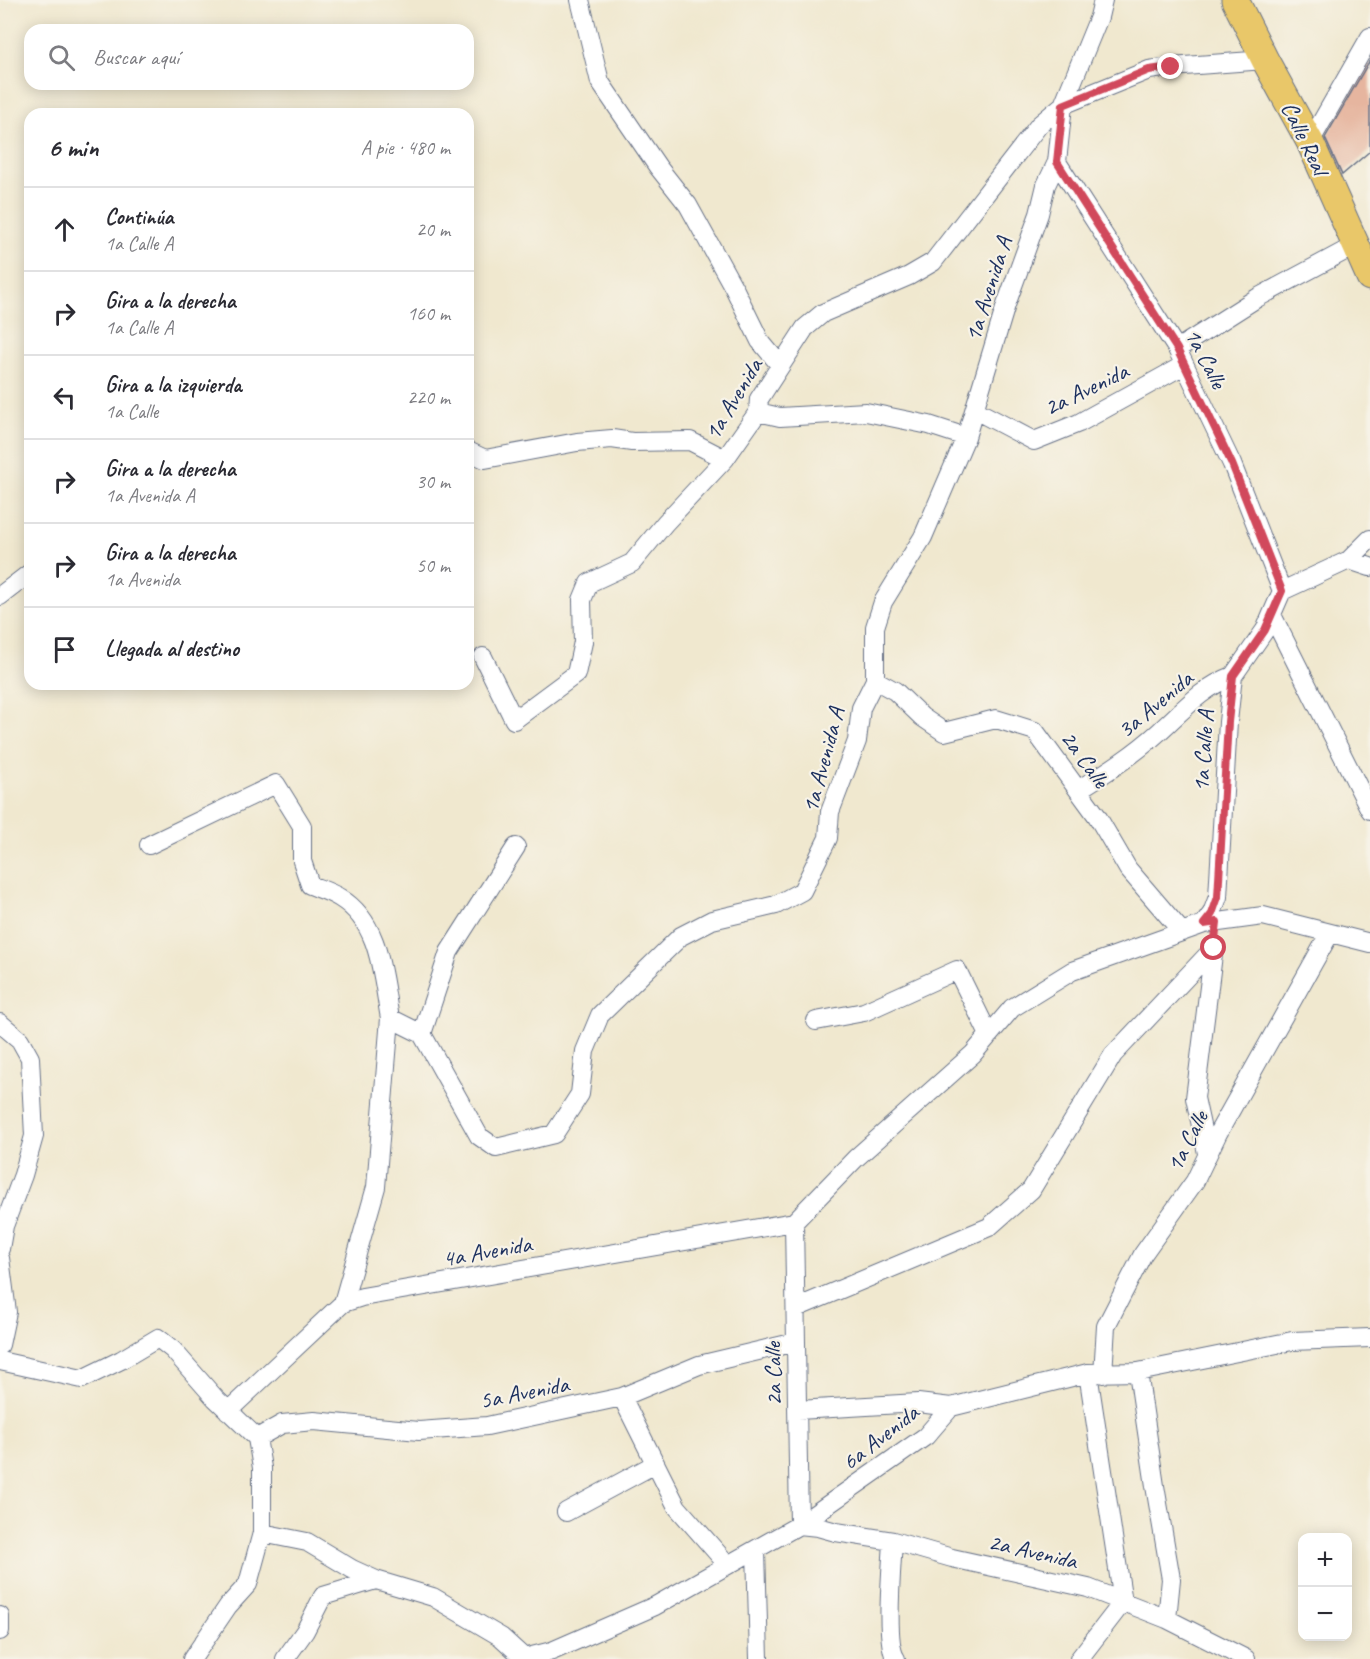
<!DOCTYPE html>
<html lang="es">
<head>
<meta charset="utf-8">
<style>
	:root { --surface:#fff; --page:#f2f2f3; --text:#2b2b33; --muted:#7c7c81; --line:#e1e1e2 }
	body { margin:0; font-family:Caveat,sans-serif; background:var(--page); color:var(--text) }
	.controls { position:absolute; right:18px; bottom:18px; display:grid; overflow:hidden; border-radius:12px; box-shadow:0 3px 15px #0003 }
	.controls button { width:54px; height:54px; display:grid; place-items:center; padding:0; border:0; border-bottom:2px solid var(--line); background:var(--surface); color:var(--text); font:30px sans-serif }
	.stop { position:absolute; width:18px; height:18px; margin:-14px; border:4px solid #d1495b; border-radius:50%; background:#fff }
	.stop.end { background:#d1495b; border-color:#fff; box-shadow:0 2px 6px #0008 }
	.list { margin:0; padding:0; list-style:none }
	h2 { display:flex; justify-content:space-between; align-items:center; height:78px; margin:0; padding:0 24px; font-size:26px }
	h2 small { font-size:20px; font-weight:400; color:var(--muted) }
	.list li { display:grid; grid-template-columns:39px 1fr auto; gap:18px; align-items:center; box-sizing:border-box; height:84px; padding:0 24px; border-top:2px solid var(--line) }
	.list b { display:block; font-size:22px; white-space:nowrap }
	.list p { margin:0; font-size:20px; white-space:nowrap; color:var(--muted) }
	.list em { font-size:20px; font-style:normal; color:var(--muted) }
	.icon { flex:none; width:33px; height:33px; fill:none; stroke:currentColor; stroke-width:2; stroke-linecap:round; stroke-linejoin:round }
	.map { position:relative; flex:none; width:1370px; height:1659px; overflow:hidden }
	.search { position:absolute; background:var(--surface); box-shadow:0 3px 15px #0003; left:24px; top:24px; width:450px; height:66px; display:flex; align-items:center; gap:15px; box-sizing:border-box; padding:0 21px; border-radius:18px; color:var(--muted); font-size:22px }
	.panel { position:absolute; background:var(--surface); box-shadow:0 3px 15px #0003; left:24px; top:108px; width:450px; height:582px; border-radius:18px }
	.map>svg:first-child { display:block }
	.building { fill:#e6b59f }
	.lines { fill:none; stroke-linecap:round; stroke-linejoin:round }
	.street-casing { stroke:#667086; stroke-width:20 }
	.primary-casing { stroke:#667086; stroke-width:29 }
	.street { stroke:#fff; stroke-width:18 }
	.primary { stroke:#e9c769; stroke-width:27 }
	.route { stroke:#d1495b; stroke-width:8 }
	.labels { text-anchor:middle; stroke-width:4.5; stroke-linejoin:round; paint-order:stroke }
	.street-label { font-size:24px; fill:#1b2f5e; stroke:#f7f3e8 }
</style>
</head>
<body>
<div class="map">
<svg width="1370" height="1659" viewBox="0 0 1370 1659">
	<rect width="100%" height="100%" fill="#f7f3e8"/>
	<filter id="ink" filterUnits="userSpaceOnUse"><feTurbulence type="fractalNoise" baseFrequency=".0167" numOctaves="2"/><feDisplacementMap in="SourceGraphic" scale="12" xChannelSelector="R" yChannelSelector="G"/><feConvolveMatrix kernelMatrix="1 2 1 2 8 2 1 2 1" color-interpolation-filters="sRGB"/></filter>
	<filter id="wash" filterUnits="userSpaceOnUse"><feTurbulence type="fractalNoise" baseFrequency=".008" numOctaves="4" result="noise"/><feDisplacementMap in="SourceGraphic" scale="24" xChannelSelector="R" yChannelSelector="G"/><feGaussianBlur stdDeviation="1.35" result="paint"/><feColorMatrix in="noise" values="0 0 0 0 0 0 0 0 0 0 0 0 0 0 0 0 0 1.4 0 .05"/><feComposite in="paint" operator="in"/></filter>
	<g filter="url(#wash)">
		<rect width="100%" height="100%" fill="#f0e8cf"/>
		<g id="blocks">
			<!-- building -->
			<path class="building" d="M 1370,60 L 1370,151 L 1342,175 L 1325,138 Z"/>
		</g>
	</g>
	<g filter="url(#ink)">
		<use href="#blocks" fill-opacity="0" stroke="#667086" stroke-width="1.5"/>
		<g class="lines">
			<!-- street casing -->
			<g class="street-casing">
				<path id="street" d="M 580,0 L 600,82 L 658,167 L 688,205 L 735,290 L 760,341 L 780,365
					M 1310,142 L 1370,37
					M 1057,162 L 1177,349 L 1232,464 L 1282,591
					M 1177,349 L 1257,298 L 1354,246
					M 975,410 L 1034,441 L 1079,423 L 1184,365
					M 758,412 L 780,417 L 866,412 L 929,425 L 966,437
					M 468,451 L 485,459 L 577,442 L 612,439 L 632,442 L 690,441 L 725,459
					M 1349,560 L 1370,567
					M 1282,591 L 1349,560 L 1370,539
					M 0,596 L 30,573
					M 1272,615 L 1370,810
					M 483,657 L 514,720 L 576,674 L 583,642 L 582,600 L 589,583 L 632,563 L 665,523 L 725,459 L 758,412 L 759,399 L 805,328 L 823,313 L 909,276 L 933,262 L 1039,125 L 1063,105 L 1149,70 L 1171,67 L 1265,60
					M 875,680 L 895,691 L 922,717 L 944,732 L 996,719 L 1035,731 L 1097,816 L 1128,869 L 1182,932
					M 1078,790 C 1107,772 1135,754 1160,731 C 1183,710 1203,687 1233,676
					M 149,845 L 276,784 L 302,826 L 302,861 L 310,885 C 320,889 331,892 340,898 C 381,923 382,976 390,1018
					M 1204,924 L 1212,913 L 1218,897 L 1228,722 L 1233,676 L 1265,630 L 1282,591
					M 816,1021 L 864,1012 L 957,970 L 989,1035
					M 0,1023 L 20,1040 L 30,1058 L 34,1136 L 23,1175 L 4,1226 L 0,1249
					M 422,1034 L 479,1136 L 496,1148 L 554,1134 L 580,1094 L 585,1051 L 600,1015 L 681,936 L 712,920 L 776,905 L 802,891 L 828,838 L 830,812 L 857,741 L 861,708 L 875,680 L 875,627 L 883,602 L 923,537 L 966,437 L 1006,305 L 1039,214 L 1046,185 L 1057,162 L 1063,105 L 1099,17 L 1103,0
					M 422,1034 L 449,952 L 516,847
					M 1207,1153 L 1195,1098 L 1214,947
					M 794,1222 L 856,1158 L 973,1054 L 1012,1008 L 1072,971 L 1204,924 L 1263,916 L 1370,943
					M 794,1222 L 799,1525
					M 0,1258 L 7,1312 L 0,1345
					M 343,1303 L 376,1187 L 390,1018 L 422,1034
					M 796,1308 L 989,1227 L 1031,1190 L 1113,1055 L 1214,948
					M 0,1361 L 82,1379 L 121,1360 L 158,1338 L 173,1350 L 215,1398 L 257,1438 L 262,1468 L 262,1533 L 248,1584 L 228,1606 L 192,1659
					M 1138,1372 L 1155,1486 L 1171,1579 L 1167,1619
					M 1103,1374 L 1106,1326 L 1143,1254 L 1195,1181 L 1218,1133 L 1330,933
					M 622,1397 L 677,1507 L 727,1564
					M 798,1410 L 918,1403 L 951,1407
					M 228,1411 L 343,1303 L 362,1297 L 794,1222
					M 257,1438 L 282,1424 L 314,1421 L 419,1431 L 487,1426 L 622,1397 L 699,1365 L 796,1342
					M 566,1512 L 655,1464
					M 799,1525 L 818,1527 L 836,1532 L 893,1541 L 952,1558 L 1088,1588 L 1167,1619 L 1246,1659
					M 262,1533 L 307,1542 L 352,1569 L 376,1580 L 433,1597 L 501,1637 L 524,1658
					M 893,1541 C 892,1565 884,1642 896,1659
					M 756,1550 L 759,1659
					M 0,1616 L 0,1631
					M 285,1659 L 305,1631 L 323,1596 L 376,1580
					M 520,1659 L 552,1651 L 655,1606 L 799,1525 L 926,1436 L 951,1407 L 1088,1373 L 1138,1372 L 1292,1341 L 1370,1338
					M 1079,1659 L 1123,1602 L 1088,1373"/>
			</g>
			<!-- primary casing -->
			<g class="primary-casing">
				<path id="primary" d="M 1235,0 L 1265,60 L 1310,142 L 1370,277"/>
			</g>
			<!-- street -->
			<use href="#street" class="street"/>
			<!-- primary -->
			<use href="#primary" class="primary"/>
		</g>
	</g>
	<g class="lines" filter="url(#ink)">
		<!-- route -->
		<path class="route" d="M 1171,67 L 1149,70 L 1063,105 L 1057,162 L 1177,349 L 1232,464 L 1282,591 L 1265,630 L 1233,676 L 1228,722 L 1218,897 L 1212,914 L 1204,924 L 1217,922 L 1214,948"/>
	</g>
	<g class="labels">
		<!-- street labels -->
		<g class="street-label">
			<text transform="translate(1305 138) rotate(64)" y="8">Calle Real</text>
			<text transform="translate(988 289) rotate(-72)" y="8">1a Avenida A</text>
			<text transform="translate(1206 358) rotate(63)" y="8">1a Calle</text>
			<text transform="translate(1086 389) rotate(-26)" y="8">2a Avenida</text>
			<text transform="translate(733 399) rotate(-59)" y="8">1a Avenida</text>
			<text transform="translate(1155 704) rotate(-40)" y="8">3a Avenida</text>
			<text transform="translate(1203 751) rotate(-86)" y="8">1a Calle A</text>
			<text transform="translate(1085 759) rotate(54)" y="8">2a Calle</text>
			<text transform="translate(823 760) rotate(-75)" y="8">1a Avenida A</text>
			<text transform="translate(1187 1141) rotate(-63)" y="8">1a Calle</text>
			<text transform="translate(487 1251) rotate(-10)" y="8">4a Avenida</text>
			<text transform="translate(773 1374) rotate(-91)" y="8">2a Calle</text>
			<text transform="translate(524 1392) rotate(-11)" y="8">5a Avenida</text>
			<text transform="translate(880 1437) rotate(-38)" y="8">6a Avenida</text>
			<text transform="translate(1033 1551) rotate(13)" y="8">2a Avenida</text>
		</g>
	</g>
</svg>
<div class="controls">
<button>+</button>
<button>−</button>
</div>
<div class="stop" style="left:1214px;top:948px"></div>
<div class="stop end" style="left:1171px;top:67px"></div>
<div class="search"><svg class="icon" aria-label="search" viewBox="0 0 24 24"><circle cx="10" cy="10" r="6"/><path d="M15 15l6 6"/></svg>Buscar aquí</div>
<section class="panel">
<h2>6 min<small>A pie · 480 m</small></h2>
<ul class="list">
<li><svg class="icon" aria-label="ahead" viewBox="0 0 24 24"><path d="M12 20V5M6 11l6-6 6 6"/></svg><div><b>Continúa</b><p>1a Calle A</p></div><em>20 m</em></li>
<li><svg class="icon" aria-label="right" viewBox="0 0 24 24"><path d="M7 20v-9h11M14 6l5 5-5 5"/></svg><div><b>Gira a la derecha</b><p>1a Calle A</p></div><em>160 m</em></li>
<li><svg class="icon" aria-label="left" viewBox="0 0 24 24"><path d="M17 20v-9H6M10 6l-5 5 5 5"/></svg><div><b>Gira a la izquierda</b><p>1a Calle</p></div><em>220 m</em></li>
<li><svg class="icon" aria-label="right" viewBox="0 0 24 24"><path d="M7 20v-9h11M14 6l5 5-5 5"/></svg><div><b>Gira a la derecha</b><p>1a Avenida A</p></div><em>30 m</em></li>
<li><svg class="icon" aria-label="right" viewBox="0 0 24 24"><path d="M7 20v-9h11M14 6l5 5-5 5"/></svg><div><b>Gira a la derecha</b><p>1a Avenida</p></div><em>50 m</em></li>
<li><svg class="icon" aria-label="arrive" viewBox="0 0 24 24"><path d="M6 21V4h12l-3 4 3 4H6"/></svg><div><b>Llegada al destino</b></div></li>
</ul>
</section>
</div>
</body>
</html>
